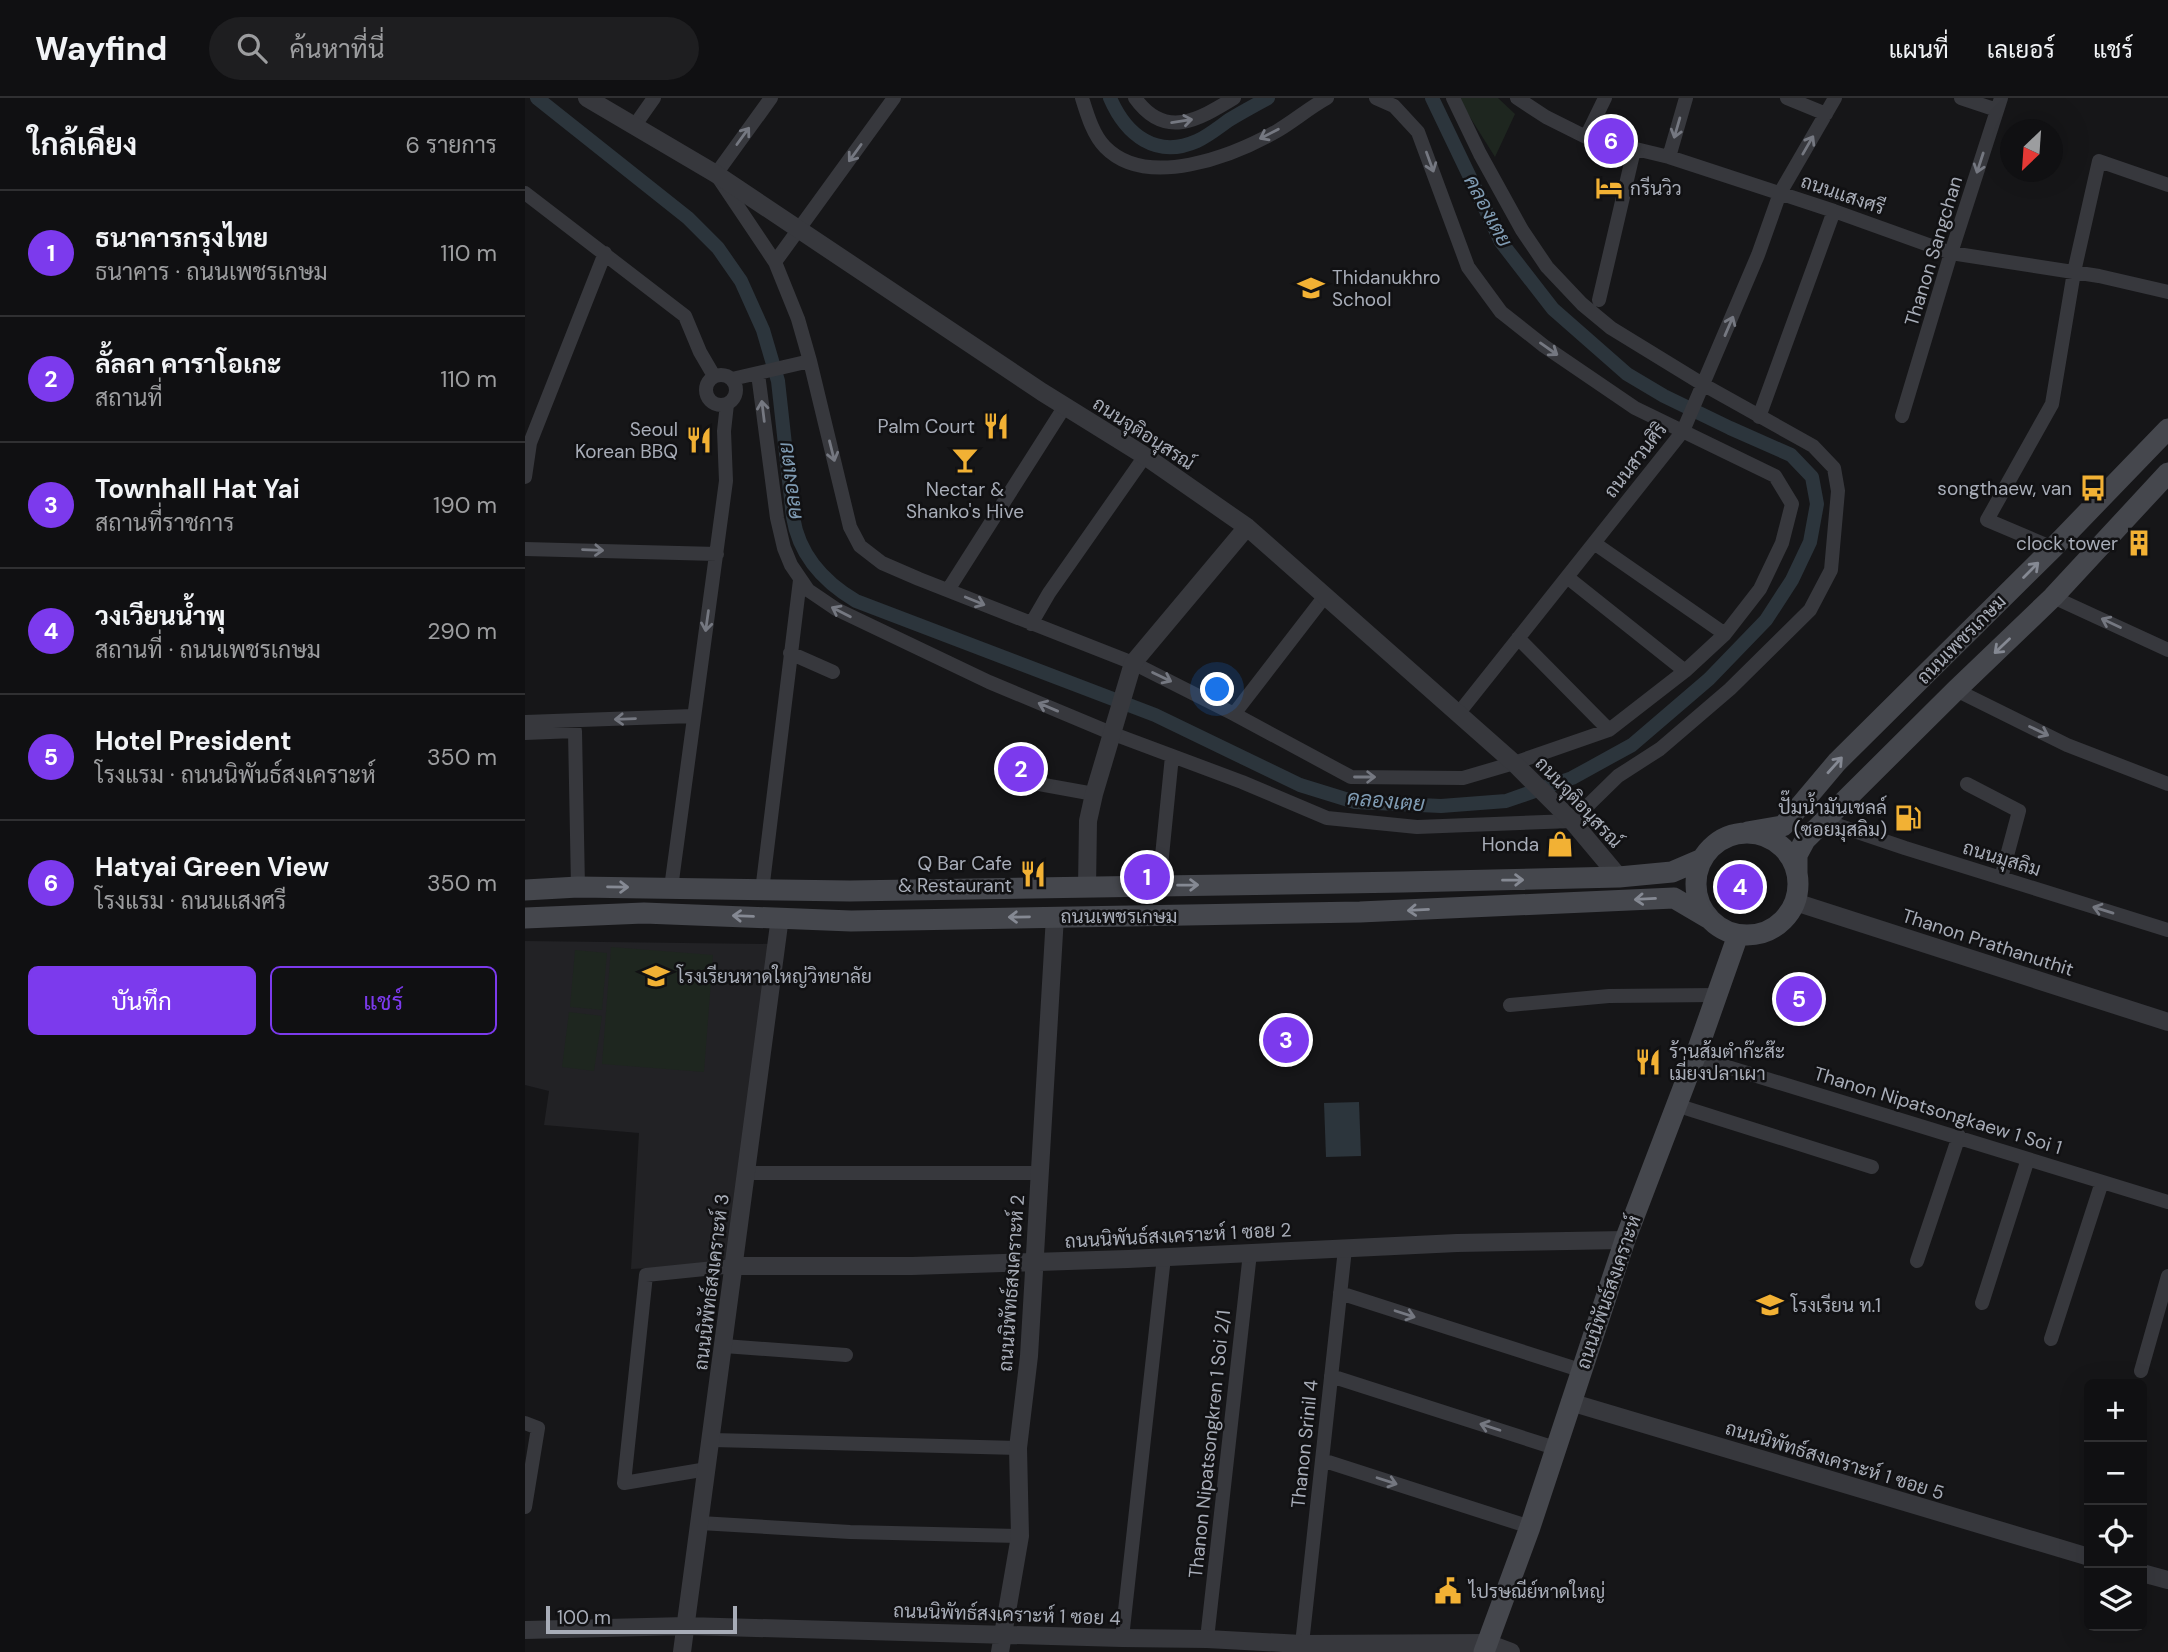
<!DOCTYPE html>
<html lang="th">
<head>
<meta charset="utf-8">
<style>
	:root { --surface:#101012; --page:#1e1e20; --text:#f1f3f6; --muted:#9c9d9f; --line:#303032; --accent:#7c3aed }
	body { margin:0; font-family:"DM Sans",Sarabun,sans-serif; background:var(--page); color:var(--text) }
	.controls { position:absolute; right:21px; bottom:21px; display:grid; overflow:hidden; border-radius:10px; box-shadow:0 7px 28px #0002 }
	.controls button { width:63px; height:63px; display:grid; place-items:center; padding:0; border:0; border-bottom:2px solid var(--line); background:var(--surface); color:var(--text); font:35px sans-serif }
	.compass { position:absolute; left:1475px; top:21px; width:63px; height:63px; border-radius:50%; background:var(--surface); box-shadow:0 7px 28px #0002; rotate:205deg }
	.scale { position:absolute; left:21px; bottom:18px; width:191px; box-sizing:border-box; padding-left:7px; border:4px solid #a8adb8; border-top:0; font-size:19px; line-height:24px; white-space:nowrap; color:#a8adb8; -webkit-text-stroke:5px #111113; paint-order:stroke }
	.you { position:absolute; left:693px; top:592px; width:24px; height:24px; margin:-18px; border:5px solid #fff; border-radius:50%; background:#1a73e8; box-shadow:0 0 0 10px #1a73e833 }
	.badge { display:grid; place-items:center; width:46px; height:46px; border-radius:50%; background:var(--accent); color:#fff; font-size:23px; font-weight:700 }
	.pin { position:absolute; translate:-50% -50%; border:4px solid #fff; box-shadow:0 2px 7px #0006 }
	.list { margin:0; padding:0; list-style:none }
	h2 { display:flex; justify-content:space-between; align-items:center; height:91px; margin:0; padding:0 28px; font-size:30px }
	h2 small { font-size:23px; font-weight:400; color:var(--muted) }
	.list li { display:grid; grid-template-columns:46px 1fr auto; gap:21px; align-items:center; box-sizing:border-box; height:126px; padding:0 28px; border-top:2px solid var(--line) }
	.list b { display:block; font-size:26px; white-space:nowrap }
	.list p { margin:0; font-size:23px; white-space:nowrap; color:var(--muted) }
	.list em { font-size:23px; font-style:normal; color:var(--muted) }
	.actions { display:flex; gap:14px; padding:21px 28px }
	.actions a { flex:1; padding:16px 0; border:2px solid var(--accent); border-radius:10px; text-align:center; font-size:24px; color:var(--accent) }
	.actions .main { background:var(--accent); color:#fff }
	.icon { flex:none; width:38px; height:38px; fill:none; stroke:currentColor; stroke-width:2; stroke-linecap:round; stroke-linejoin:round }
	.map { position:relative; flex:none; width:1643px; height:1554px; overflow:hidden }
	header { display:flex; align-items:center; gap:42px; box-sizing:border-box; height:98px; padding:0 35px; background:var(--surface); border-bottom:2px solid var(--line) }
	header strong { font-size:33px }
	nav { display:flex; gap:38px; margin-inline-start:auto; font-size:24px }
	.search { width:490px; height:63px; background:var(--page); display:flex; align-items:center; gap:18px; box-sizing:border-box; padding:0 24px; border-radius:38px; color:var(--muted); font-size:26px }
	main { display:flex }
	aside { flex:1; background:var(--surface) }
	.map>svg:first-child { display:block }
	.built { fill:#222225 }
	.green { fill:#1e261f }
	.water { fill:#2c353c }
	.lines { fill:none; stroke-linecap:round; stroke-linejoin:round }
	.canal { stroke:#2c353c; stroke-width:14 }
	.minor { stroke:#37383d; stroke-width:14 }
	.tertiary { stroke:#37383d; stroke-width:18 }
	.secondary { stroke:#45474d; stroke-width:21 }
	.oneway { stroke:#757881 }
	.oneway2 { stroke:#858993 }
	.labels { text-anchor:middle; stroke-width:5; stroke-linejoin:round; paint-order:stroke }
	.poi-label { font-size:19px; fill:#a8adb8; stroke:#111113; text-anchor:end }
	.street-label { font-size:19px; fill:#a8adb8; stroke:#111113 }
	.water-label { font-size:21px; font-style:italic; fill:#7f9bb3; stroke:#111113 }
</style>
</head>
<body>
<header>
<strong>Wayfind</strong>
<div class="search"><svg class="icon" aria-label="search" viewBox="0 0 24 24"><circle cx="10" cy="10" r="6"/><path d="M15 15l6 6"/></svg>ค้นหาที่นี่</div>
<nav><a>แผนที่</a><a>เลเยอร์</a><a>แชร์</a></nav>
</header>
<main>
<aside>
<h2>ใกล้เคียง<small>6 รายการ</small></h2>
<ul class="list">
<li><span class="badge">1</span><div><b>ธนาคารกรุงไทย</b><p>ธนาคาร · ถนนเพชรเกษม</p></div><em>110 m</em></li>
<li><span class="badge">2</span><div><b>ลั้ลลา คาราโอเกะ</b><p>สถานที่</p></div><em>110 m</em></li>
<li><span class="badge">3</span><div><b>Townhall Hat Yai</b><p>สถานที่ราชการ</p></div><em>190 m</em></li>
<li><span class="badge">4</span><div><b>วงเวียนน้ำพุ</b><p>สถานที่ · ถนนเพชรเกษม</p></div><em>290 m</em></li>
<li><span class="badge">5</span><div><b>Hotel President</b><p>โรงแรม · ถนนนิพันธ์สงเคราะห์</p></div><em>350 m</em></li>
<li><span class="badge">6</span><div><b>Hatyai Green View</b><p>โรงแรม · ถนนเเสงศรี</p></div><em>350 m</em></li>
</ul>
<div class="actions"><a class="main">บันทึก</a><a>แชร์</a></div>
</aside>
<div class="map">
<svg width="1643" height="1554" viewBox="0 0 1643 1554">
	<rect width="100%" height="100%" fill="#161618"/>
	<!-- built -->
	<path class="built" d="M 0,843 L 249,846 L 210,1166 L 106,1171 L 114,1035 L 19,1027 L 24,993 L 0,987 Z"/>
	<!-- green -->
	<path class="green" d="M 933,0 L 973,0 L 990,16 L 970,59 Z
		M 86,849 L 188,857 L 179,974 L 77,966 Z
		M 50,852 L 82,855 L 77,912 L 45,909 Z
		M 44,914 L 77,918 L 69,973 L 37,969 Z"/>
	<!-- water -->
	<path class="water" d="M 834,1004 L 836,1058 L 801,1059 L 799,1005 Z"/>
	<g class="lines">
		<!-- canal -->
		<path class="canal" d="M 12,0 L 163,120 L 193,150 L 216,183 L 238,232 L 253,283 L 268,419 C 274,457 299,484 331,503 L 630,617 L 775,687 L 830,704 L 916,708 L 981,703 L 1047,680 L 1107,647 L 1184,581 L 1241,522 L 1267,482 L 1285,444 L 1292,406 L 1287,379 L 1266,357 L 1205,330 L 1139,298 L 1102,276 L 1028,211 L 976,144 L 907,0
			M 585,0 C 601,37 631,61 672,43 C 683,38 694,29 704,22 C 717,14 730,7 743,0"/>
		<!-- minor -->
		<path class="minor" d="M 246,0 L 191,76 L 250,164 L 273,221 L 285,263 L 325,429 L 335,448 L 357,465 L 394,481 L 608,565 L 709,616 L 826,679 L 938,680 L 989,665 L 1084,632 L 1160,573 L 1200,536 L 1235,491 L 1257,445 L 1267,406 L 1250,378 L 1110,310 L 1019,248 L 976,214 L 943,169 L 893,34 L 869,8 L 851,0
			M 557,0 C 562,16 568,37 580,49 C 622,92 708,58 752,33 C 769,23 784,10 802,0
			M 610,0 C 640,42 673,22 709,0
			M 992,0 L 1021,19 L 1061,39 L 1144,59 L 1309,113 L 1426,155 L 1574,178 L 1643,194
			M 1262,0 L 1301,16
			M 1436,0 L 1472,12
			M 110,27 L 129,0
			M 1061,39 L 1080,0
			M 1144,59 L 1161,0
			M 0,95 L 160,218 L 175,254 L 189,278
			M 250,164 L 369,0
			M 1074,202 L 1109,52
			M 233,276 L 252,420 L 259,450 L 266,467 L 283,492 L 311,511 L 464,584 L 586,635 L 717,684 L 802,720 L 892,729 L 1047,723 L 1093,678 L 1135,651 L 1205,591 L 1285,512 L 1306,472 L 1313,393 L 1309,370 L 1288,348 L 1179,287 L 1086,230 L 1057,206 L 1022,169 L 997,132 L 955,56 L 928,0
			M181 292a15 15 0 1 1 30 0a15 15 0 1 1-30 0Z
			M 207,281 L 285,263
			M 1377,318 L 1426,155 L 1476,0
			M 1234,319 L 1309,113
			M 0,379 L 5,345 L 80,155
			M 1069,445 L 1200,536
			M 1528,450 L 1462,422 L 1527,306 L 1549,174 L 1574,63 L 1643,87
			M 0,451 L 192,456
			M 1042,479 L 1160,573
			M 423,492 L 540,308
			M 1528,499 L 1643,552
			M 506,526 L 524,495 L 620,358
			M 993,540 L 1084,632
			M 265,555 L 308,574
			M 1431,592 L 1542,647 L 1643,686
			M 709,616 L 800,498
			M 933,616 L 1158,333 L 1233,157 L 1255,95 L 1310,0
			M 0,624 L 168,618
			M 0,635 L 50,633 L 53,789
			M 481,680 L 569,696
			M 1442,686 L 1494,713 L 1476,780
			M 1300,723 L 1380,750 L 1643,832
			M 634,788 L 647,658
			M 146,790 L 201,383 L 199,333 L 202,306
			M 237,793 L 275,482
			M 985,907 L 1084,898 L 1191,897
			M 1170,959 L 1643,1104
			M 1151,1007 L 1347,1069
			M 221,1075 L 515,1075
			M 1392,1163 L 1434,1038
			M 815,1195 L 1055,1272
			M 1457,1205 L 1503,1061
			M 1526,1241 L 1577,1084
			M 199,1248 L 321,1257
			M 1616,1273 L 1643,1178
			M 806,1278 L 1030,1350
			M 0,1325 L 13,1330 L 0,1409
			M 187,1342 L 493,1350
			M 797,1362 L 1005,1429
			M 182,1371 L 99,1385 L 121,1177 L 209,1168
			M 175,1425 L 325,1434 L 495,1438
			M 597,1540 L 639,1159
			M 682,1541 L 725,1155
			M 777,1546 L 820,1151"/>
		<!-- tertiary -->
		<path class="tertiary" d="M 62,0 L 191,76 L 517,294 L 620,358 L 722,429 L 989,665 L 1047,723 L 1094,779
			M 562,790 L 563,723 L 569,696 L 608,565 L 722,429
			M 1270,804 L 1643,924
			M 209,1168 L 387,1168 L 603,1161 L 932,1145 L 1100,1142
			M 1045,1304 L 1564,1459
			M 1617,1475 L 1643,1482
			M 0,1532 L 161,1528 L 597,1540 L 682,1541 L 777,1546 L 962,1545 L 986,1554
			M 157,1554 L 255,819
			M 475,1554 L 495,1438 L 493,1350 L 504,1258 L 530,818"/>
		<!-- secondary -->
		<path class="secondary" d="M 1222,734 L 1258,728 L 1312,664 L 1528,450 L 1643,331
			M1171 786a51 51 0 1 1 102 0a51 51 0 1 1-102 0Z
			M 1272,776 L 1272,757 L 1280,742 L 1431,592 L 1528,499 L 1643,375
			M 0,792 L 53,789 L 325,793 L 878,784 L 1094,779 L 1147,774 L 1175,762
			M 0,820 L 119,815 L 326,823 L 835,814 L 1149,800 L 1183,820
			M 959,1554 L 1005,1429 L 1100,1142 L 1170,959 L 1213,837"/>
	</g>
	<!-- one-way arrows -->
	<defs><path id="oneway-shaft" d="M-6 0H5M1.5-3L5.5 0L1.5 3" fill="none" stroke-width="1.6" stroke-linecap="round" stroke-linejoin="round" transform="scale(1.75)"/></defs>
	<g class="oneway">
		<use href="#oneway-shaft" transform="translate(657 23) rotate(-9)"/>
		<use href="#oneway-shaft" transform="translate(1152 30) rotate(106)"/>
		<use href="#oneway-shaft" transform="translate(744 36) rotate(153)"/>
		<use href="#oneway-shaft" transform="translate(218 38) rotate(-54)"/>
		<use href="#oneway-shaft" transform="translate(1283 47) rotate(-60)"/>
		<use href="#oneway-shaft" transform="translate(330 55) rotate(126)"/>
		<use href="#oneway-shaft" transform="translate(905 64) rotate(70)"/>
		<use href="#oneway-shaft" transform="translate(1455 65) rotate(108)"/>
		<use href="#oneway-shaft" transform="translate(1204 228) rotate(-67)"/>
		<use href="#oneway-shaft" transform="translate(1024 251) rotate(35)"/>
		<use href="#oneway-shaft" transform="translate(238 313) rotate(-97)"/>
		<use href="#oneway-shaft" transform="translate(307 353) rotate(76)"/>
		<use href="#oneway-shaft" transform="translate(68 452) rotate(2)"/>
		<use href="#oneway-shaft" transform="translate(450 503) rotate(22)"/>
		<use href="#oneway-shaft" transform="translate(316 514) rotate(-153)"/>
		<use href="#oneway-shaft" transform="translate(182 523) rotate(98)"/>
		<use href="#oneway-shaft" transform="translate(1586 525) rotate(-155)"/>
		<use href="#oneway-shaft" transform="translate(637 579) rotate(26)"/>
		<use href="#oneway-shaft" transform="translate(523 609) rotate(-157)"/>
		<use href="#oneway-shaft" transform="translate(100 621) rotate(178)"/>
		<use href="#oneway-shaft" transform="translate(1514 633) rotate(26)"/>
		<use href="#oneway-shaft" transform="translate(840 679)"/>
		<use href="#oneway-shaft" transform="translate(1578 812) rotate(-163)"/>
		<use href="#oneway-shaft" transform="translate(880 1216) rotate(18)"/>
		<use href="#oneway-shaft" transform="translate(965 1329) rotate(-162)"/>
		<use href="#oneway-shaft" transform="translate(862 1383) rotate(18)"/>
	</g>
	<g class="oneway2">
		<use href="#oneway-shaft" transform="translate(1506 472) rotate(-45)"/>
		<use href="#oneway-shaft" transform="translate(1477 548) rotate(136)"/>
		<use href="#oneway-shaft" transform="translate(1310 667) rotate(-48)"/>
		<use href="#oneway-shaft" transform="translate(988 782) rotate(-1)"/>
		<use href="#oneway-shaft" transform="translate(663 787) rotate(-1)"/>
		<use href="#oneway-shaft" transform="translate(93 789) rotate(1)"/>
		<use href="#oneway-shaft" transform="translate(1120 801) rotate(177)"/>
		<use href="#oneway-shaft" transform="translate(893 812) rotate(177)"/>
		<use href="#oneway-shaft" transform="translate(218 818) rotate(-178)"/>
		<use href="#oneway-shaft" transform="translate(494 819) rotate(179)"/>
	</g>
	<!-- icons -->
	<defs>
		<g id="hotel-bare" transform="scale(2.1)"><path d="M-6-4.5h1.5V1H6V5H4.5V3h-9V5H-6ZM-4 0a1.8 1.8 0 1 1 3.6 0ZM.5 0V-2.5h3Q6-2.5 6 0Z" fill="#f2b134" stroke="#111113" stroke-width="2.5" paint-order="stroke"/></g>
		<g id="school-bare" transform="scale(2.1)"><path d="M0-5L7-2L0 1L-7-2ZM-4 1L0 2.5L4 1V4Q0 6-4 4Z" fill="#f2b134" stroke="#111113" stroke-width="2.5" paint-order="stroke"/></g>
		<g id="restaurant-bare" transform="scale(2.1)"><path d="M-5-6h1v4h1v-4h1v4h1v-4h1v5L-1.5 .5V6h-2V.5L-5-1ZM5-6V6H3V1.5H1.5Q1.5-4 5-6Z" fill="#f2b134" stroke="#111113" stroke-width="2.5" paint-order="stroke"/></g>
		<g id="bar-bare" transform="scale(2.1)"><path d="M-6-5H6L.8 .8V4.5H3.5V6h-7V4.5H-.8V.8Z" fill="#f2b134" stroke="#111113" stroke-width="2.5" paint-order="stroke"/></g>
		<g id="bus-bare" transform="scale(2.1)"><path d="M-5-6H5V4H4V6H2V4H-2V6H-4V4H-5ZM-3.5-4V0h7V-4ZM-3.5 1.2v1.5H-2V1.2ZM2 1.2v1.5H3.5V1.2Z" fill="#f2b134" stroke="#111113" stroke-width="2.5" paint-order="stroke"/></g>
		<g id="building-bare" transform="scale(2.1)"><path d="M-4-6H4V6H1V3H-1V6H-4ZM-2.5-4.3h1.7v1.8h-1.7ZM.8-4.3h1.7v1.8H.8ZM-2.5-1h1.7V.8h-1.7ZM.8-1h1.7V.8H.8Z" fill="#f2b134" stroke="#111113" stroke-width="2.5" paint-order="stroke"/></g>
		<g id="fuel-bare" transform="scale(2.1)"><path d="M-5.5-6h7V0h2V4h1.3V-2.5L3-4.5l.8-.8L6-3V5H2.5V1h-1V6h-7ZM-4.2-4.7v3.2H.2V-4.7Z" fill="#f2b134" stroke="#111113" stroke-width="2.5" paint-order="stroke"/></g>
		<g id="shop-bare" transform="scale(2.1)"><path d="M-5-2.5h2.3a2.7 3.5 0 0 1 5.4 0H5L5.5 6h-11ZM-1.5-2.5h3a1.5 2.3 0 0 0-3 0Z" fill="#f2b134" stroke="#111113" stroke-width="2.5" paint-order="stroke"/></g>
		<g id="civic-bare" transform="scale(2.1)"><path d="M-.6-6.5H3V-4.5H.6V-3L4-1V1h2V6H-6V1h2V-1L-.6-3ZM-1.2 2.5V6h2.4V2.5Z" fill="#f2b134" stroke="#111113" stroke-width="2.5" paint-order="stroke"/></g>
	</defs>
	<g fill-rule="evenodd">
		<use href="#hotel-bare" x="1084" y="90"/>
		<use href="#school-bare" x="786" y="190"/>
		<use href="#restaurant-bare" x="471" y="328"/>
		<use href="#restaurant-bare" x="174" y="342"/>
		<use href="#bar-bare" x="440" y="362"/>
		<use href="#bus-bare" x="1568" y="390"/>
		<use href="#building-bare" x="1614" y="445"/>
		<use href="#fuel-bare" x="1383" y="720"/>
		<use href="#shop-bare" x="1035" y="746"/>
		<use href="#restaurant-bare" x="508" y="776"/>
		<use href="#school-bare" x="131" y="878"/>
		<use href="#restaurant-bare" x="1123" y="964"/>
		<use href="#school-bare" x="1245" y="1207"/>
		<use href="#civic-bare" x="923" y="1493"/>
	</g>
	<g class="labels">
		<!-- poi labels -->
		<g class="poi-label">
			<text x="1105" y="97" text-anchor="start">กรีนวิว</text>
			<text x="807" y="186" text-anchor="start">Thidanukhro<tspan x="807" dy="22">School</tspan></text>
			<text x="450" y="335">Palm Court</text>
			<text x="153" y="338">Seoul<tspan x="153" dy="22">Korean BBQ</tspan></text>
			<text x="1547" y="397">songthaew, van</text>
			<text x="440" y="398" text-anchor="middle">Nectar &amp;<tspan x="440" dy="22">Shanko's Hive</tspan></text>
			<text x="1593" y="452">clock tower</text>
			<text x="1362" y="716">ปั๊มน้ำมันเชลล์<tspan x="1362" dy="22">(ซอยมุสลิม)</tspan></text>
			<text x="1014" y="753">Honda</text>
			<text x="487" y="772">Q Bar Cafe<tspan x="487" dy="22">&amp; Restaurant</tspan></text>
			<text x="152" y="885" text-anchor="start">โรงเรียนหาดใหญ่วิทยาลัย</text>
			<text x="1144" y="960" text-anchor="start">ร้านส้มตำก๊ะส๊ะ<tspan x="1144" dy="22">เมี่ยงปลาเผา</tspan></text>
			<text x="1266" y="1214" text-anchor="start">โรงเรียน ท.1</text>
			<text x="944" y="1500" text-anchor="start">ไปรษณีย์หาดใหญ่</text>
		</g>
		<!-- street labels -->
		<g class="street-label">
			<text transform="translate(1318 96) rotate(19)" y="7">ถนนเเสงศรี</text>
			<text transform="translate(1408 153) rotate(-73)" y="7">Thanon Sangchan</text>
			<text transform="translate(619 335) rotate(33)" y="7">ถนนจุติอนุสรณ์</text>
			<text transform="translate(1110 362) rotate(-52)" y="7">ถนนสวนศิริ</text>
			<text transform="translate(1436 541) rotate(-45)" y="7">ถนนเพชรเกษม</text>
			<text transform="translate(1054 704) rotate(47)" y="7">ถนนจุติอนุสรณ์</text>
			<text transform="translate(1477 760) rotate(17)" y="7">ถนนมุสลิม</text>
			<text x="594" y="825">ถนนเพชรเกษม</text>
			<text transform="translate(1463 844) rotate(18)" y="7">Thanon Prathanuthit</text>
			<text transform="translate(1413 1012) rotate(17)" y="7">Thanon Nipatsongkaew 1 Soi 1</text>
			<text transform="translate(653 1137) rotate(-3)" y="7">ถนนนิพันธ์สงเคราะห์ 1 ซอย 2</text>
			<text transform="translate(186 1184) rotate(-83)" y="7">ถนนนิพัทธ์สงเคราะห์ 3</text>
			<text transform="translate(486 1185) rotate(-86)" y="7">ถนนนิพัทธ์สงเคราะห์ 2</text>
			<text transform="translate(1083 1194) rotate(-71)" y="7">ถนนนิพันธ์สงเคราะห์</text>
			<text transform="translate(684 1346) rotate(-84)" y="7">Thanon Nipatsongkren 1 Soi 2/1</text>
			<text transform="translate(779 1346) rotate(-84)" y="7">Thanon Srinil 4</text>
			<text transform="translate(1310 1362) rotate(17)" y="7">ถนนนิพัทธ์สงเคราะห์ 1 ซอย 5</text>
			<text transform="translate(482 1516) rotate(2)" y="7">ถนนนิพัทธ์สงเคราะห์ 1 ซอย 4</text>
		</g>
		<!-- water labels -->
		<g class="water-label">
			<text transform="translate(963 113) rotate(62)" y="7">คลองเตย</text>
			<text transform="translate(265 383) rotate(-97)" y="7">คลองเตย</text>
			<text transform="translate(861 703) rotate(5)" y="7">คลองเตย</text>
		</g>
	</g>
</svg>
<div class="controls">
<button>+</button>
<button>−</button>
<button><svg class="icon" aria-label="locate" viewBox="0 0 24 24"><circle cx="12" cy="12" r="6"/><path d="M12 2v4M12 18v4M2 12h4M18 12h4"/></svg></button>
<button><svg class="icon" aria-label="layers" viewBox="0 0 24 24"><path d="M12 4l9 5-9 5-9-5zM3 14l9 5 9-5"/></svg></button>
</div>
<svg class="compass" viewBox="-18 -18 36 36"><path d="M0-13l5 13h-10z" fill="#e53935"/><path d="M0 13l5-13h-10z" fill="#9c9d9f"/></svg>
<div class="scale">100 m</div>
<div class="you"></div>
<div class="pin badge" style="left:622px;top:779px">1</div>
<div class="pin badge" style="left:496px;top:671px">2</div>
<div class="pin badge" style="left:761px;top:942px">3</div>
<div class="pin badge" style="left:1215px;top:789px">4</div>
<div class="pin badge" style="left:1274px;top:901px">5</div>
<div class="pin badge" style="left:1086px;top:43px">6</div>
</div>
</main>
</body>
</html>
